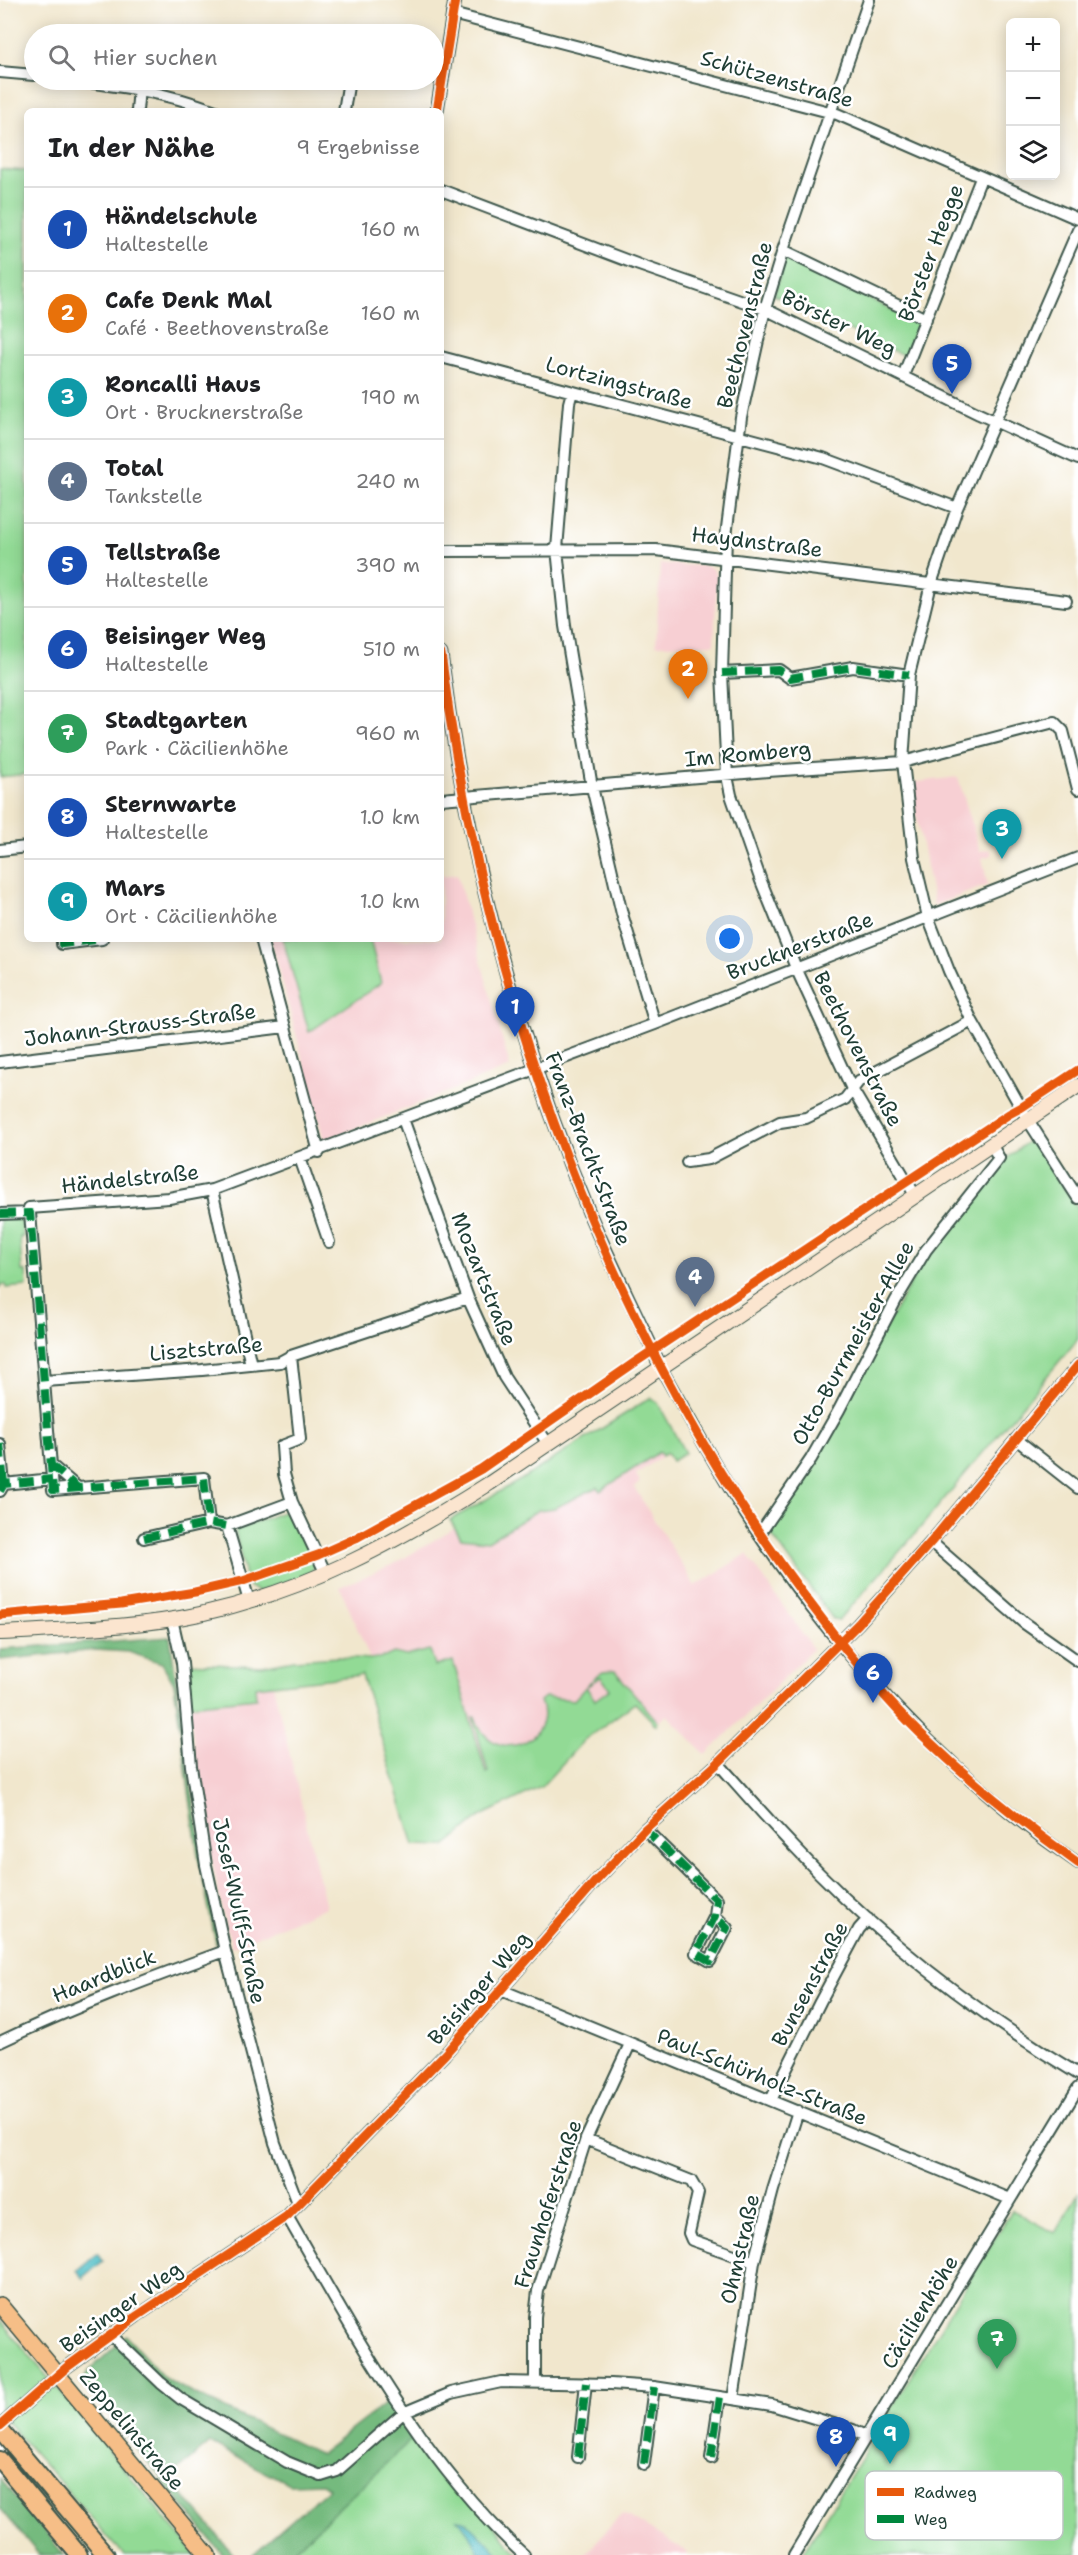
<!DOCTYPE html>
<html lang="de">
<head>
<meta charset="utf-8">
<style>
	:root { --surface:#fff; --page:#f6f6f6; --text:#202124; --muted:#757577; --line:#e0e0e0; --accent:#d1495b }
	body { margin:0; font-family:"Shantell Sans",sans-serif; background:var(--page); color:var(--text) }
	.controls { position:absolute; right:18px; top:18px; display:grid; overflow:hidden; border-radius:9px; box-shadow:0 3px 15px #0003 }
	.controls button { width:54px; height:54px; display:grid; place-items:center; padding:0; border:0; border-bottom:2px solid var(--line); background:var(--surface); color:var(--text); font:30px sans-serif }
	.you { position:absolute; left:730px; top:939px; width:21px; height:21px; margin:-15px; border:4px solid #fff; border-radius:50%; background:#1a73e8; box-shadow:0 0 0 9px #1a73e833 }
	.badge { display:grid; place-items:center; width:39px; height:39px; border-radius:50%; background:var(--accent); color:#fff; font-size:20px; font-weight:700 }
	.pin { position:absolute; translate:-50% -50px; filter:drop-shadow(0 2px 3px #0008) }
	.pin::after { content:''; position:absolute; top:32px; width:21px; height:18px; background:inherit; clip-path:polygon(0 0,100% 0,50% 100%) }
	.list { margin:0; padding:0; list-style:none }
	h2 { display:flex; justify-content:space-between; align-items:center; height:78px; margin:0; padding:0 24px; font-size:26px }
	h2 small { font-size:20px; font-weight:400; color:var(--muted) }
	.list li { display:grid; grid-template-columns:39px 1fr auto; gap:18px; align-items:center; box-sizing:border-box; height:84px; padding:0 24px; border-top:2px solid var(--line) }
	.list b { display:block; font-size:22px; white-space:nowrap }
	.list p { margin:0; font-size:20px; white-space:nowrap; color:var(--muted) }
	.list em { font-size:20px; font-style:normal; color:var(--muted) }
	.icon { flex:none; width:33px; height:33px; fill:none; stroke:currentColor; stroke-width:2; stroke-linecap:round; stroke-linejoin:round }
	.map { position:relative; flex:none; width:1078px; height:2555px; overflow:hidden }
	.search { position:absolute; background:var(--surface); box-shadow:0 3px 15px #0003; left:24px; top:24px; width:420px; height:66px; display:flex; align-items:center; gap:15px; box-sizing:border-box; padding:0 21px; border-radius:33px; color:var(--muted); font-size:22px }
	.panel { position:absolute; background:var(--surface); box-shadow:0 3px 15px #0003; left:24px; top:108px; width:420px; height:834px; border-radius:9px }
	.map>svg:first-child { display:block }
	.built { fill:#f7cfd3 }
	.green { fill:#92da95; stroke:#588c64; stroke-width:1.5 }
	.forest { fill:#75ba7e; stroke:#4a7c59; stroke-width:1.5 }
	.water { fill:#50bec6; stroke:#387e7d; stroke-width:1.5 }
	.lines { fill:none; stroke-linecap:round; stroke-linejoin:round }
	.minor-casing { stroke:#3e564b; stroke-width:14 }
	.tertiary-casing { stroke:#3e564b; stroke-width:15 }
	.secondary-casing { stroke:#3e564b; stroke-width:16 }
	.primary-casing { stroke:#3e564b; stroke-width:18 }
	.trunk-casing { stroke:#3e564b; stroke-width:20 }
	.minor { stroke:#fff; stroke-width:10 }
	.tertiary { stroke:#fff; stroke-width:12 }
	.secondary { stroke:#fbe5cf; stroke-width:14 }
	.primary { stroke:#f6be87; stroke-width:15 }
	.trunk { stroke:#f6be87; stroke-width:16 }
	.quiet { stroke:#00873e; stroke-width:8; stroke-dasharray:15 8; stroke-linecap:butt }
	.cycleway-casing { stroke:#fff; stroke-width:13 }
	.cycleway { stroke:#e8590c; stroke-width:9 }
	.labels { text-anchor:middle; stroke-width:5; stroke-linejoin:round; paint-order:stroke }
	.street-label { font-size:21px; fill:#1f3d34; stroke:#fff }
	.key { fill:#fff; stroke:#bcc5c2; stroke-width:1.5 }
	.key-label { font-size:16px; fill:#1f3d34 }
</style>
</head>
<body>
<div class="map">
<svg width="1078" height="2555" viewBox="0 0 1078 2555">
	<rect width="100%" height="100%" fill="#fff"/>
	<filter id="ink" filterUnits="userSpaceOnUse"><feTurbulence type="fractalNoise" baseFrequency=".0167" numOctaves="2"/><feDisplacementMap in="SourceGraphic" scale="12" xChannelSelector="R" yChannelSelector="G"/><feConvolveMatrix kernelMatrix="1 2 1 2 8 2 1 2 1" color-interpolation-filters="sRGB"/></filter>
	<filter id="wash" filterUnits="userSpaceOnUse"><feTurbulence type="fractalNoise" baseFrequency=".008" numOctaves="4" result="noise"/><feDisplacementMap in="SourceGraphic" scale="24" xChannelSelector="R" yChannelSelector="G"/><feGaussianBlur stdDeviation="1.35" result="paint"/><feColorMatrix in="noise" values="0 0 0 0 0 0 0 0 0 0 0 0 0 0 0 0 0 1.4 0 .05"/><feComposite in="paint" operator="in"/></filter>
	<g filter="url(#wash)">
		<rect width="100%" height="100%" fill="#f1e7cd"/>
		<!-- built -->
		<path class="built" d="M 660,564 L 707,566 L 712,568 L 717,575 L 714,644 L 656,645 Z
			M 958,777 L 980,851 L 990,849 L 992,855 L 982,858 L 988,885 L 934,905 L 910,783 Z
			M 457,874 L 510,1067 L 324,1141 L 271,939 L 441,939 L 441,876 Z
			M 652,1409 L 676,1447 L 636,1474 L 640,1482 L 634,1487 L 695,1586 L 747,1554 L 813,1649 L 706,1755 L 667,1715 L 658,1722 L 625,1682 L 489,1779 L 367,1674 L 370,1659 L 340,1587 L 396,1563 Z
			M 273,1684 L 326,1907 L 232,1947 L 224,1920 L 202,1810 L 189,1705 L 255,1698 L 254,1687 Z
			M 621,2515 L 628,2516 L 687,2552 L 686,2555 L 584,2555 Z"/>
		<!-- green -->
		<path class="green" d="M 0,169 L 27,171 L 27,774 L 0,777 Z
			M 785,256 L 918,323 L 905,356 L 774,295 Z
			M 283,939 L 370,939 L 381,983 L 309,1032 Z
			M 1031,1139 L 1078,1208 L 1078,1339 L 915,1534 L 839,1620 L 833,1619 L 768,1530 L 926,1257 L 997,1166 Z
			M 21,1217 L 23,1237 L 20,1237 L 22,1271 L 26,1271 L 27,1286 L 6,1288 L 6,1285 L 2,1285 L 0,1288 L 0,1219 Z
			M 650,1398 L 658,1403 L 685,1453 L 672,1461 L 667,1453 L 662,1456 L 659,1452 L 600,1491 L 597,1487 L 555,1508 L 538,1510 L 488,1541 L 461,1538 L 450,1520 L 522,1479 Z
			M 291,1509 L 316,1560 L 311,1574 L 258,1592 L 247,1585 L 235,1530 Z
			M 430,1650 L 435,1666 L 453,1661 L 486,1773 L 488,1772 L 473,1717 L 475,1717 C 491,1769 557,1742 540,1701 L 545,1697 L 574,1700 L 591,1681 L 592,1683 L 586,1687 L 595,1700 L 610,1689 L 601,1677 L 594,1681 L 593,1679 L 603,1672 L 615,1671 L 658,1722 L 656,1725 L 635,1703 L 584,1740 L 541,1787 L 481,1816 L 445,1846 L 414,1845 L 362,1675 L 255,1687 L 256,1698 L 189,1705 L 184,1663 L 262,1666 L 294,1660 L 338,1657 L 370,1659 L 385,1657 L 394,1653 L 406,1656 Z
			M 1078,2194 L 1078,2555 L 802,2555 L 1012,2210 L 1055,2233 Z
			M 0,2320 L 196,2555 L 124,2555 L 9,2424 L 0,2411 Z
			M 415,2435 L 519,2555 L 289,2555 Z"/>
		<!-- forest -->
		<path class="forest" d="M 170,1637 L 188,1768 L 218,1939 L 216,1944 L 198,1855 L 174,1684 L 162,1663 L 128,1652 L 96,1650 L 0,1660 L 0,1649 Z
			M 126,2336 L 164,2378 L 194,2394 L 320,2454 L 387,2402 L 415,2436 L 289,2555 L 252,2555 L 329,2488 L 322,2483 L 289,2484 L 210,2443 L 169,2478 L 234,2555 L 223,2555 L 83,2382 L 87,2373 Z
			M 0,2478 L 64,2555 L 39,2555 L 0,2508 Z"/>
		<!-- water -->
		<path class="water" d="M 97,2253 L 103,2261 L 83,2278 L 77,2270 Z
			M 458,2519 L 466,2522 L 501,2555 L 479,2553 L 474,2541 Z"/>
	</g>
	<g filter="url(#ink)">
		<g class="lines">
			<!-- minor casing -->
			<g class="minor-casing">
				<path id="minor" d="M 869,0 L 783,250 L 765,309 L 741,417 L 726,536 L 722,673 L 727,776 L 731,795 L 761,881 L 796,968 L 852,1089 L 915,1195
					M 452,14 L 837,114 L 1078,219
					M 0,72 L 34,75
					M 68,80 C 123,86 164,92 216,111
					M 137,111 L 139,88
					M 344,111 L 349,80
					M 441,190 L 639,265 L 765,309 L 979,414 L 1078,459
					M 1078,230 L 957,508 L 931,584 L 909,675 L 903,762 L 914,858 L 928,917 L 949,971 L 972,1021 L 1028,1120 L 1078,1198
					M 783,250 L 926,319
					M 441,357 L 823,458 L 957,508
					M 903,376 L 981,178
					M 572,392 L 569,403 L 557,549 L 565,626 L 592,787 L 622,914 L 655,1024
					M 441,551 L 656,550 L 1066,601
					M 722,673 L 779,670 L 790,678 L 853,667 L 909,675
					M 441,799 L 768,771 L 903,762 L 1054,722 L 1063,731 L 1078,789
					M 0,850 L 27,847
					M 62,939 L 62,944 L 102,939
					M 285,1027 L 319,1152
					M 0,1062 L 285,1027 L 261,939
					M 403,1119 L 468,1298 L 504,1377 L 548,1444
					M 300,1158 L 329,1242
					M 687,1162 L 709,1159 L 780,1122 L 806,1118 L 845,1099 L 859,1081 L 972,1021
					M 212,1190 L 251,1365
					M 30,1213 L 29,1208 L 169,1198 L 212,1190 L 655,1024 L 1078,858
					M 30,1213 L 53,1490 L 204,1478 L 209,1523
					M 0,1214 L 30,1213
					M 291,1356 L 300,1439 L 282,1446 L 284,1474 L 292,1502 L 326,1574
					M 661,1368 C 693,1425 724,1482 760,1536 C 845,1663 952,1777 1078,1863
					M 45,1381 L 202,1370 L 280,1362 L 291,1356 L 468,1298
					M 1016,1439 L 1078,1488
					M 0,1444 L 4,1484
					M 51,1465 L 78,1488
					M 0,1491 L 4,1484 L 52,1479
					M 759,1535 L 811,1459 L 839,1410 L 896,1300 L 926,1250 L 999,1158 L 991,1144
					M 144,1538 L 209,1523 L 227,1526
					M 931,1542 L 1024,1623 L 1078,1661
					M 249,1601 L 227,1526 L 292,1502
					M 172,1619 L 182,1663 L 191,1766 L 206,1865 L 225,1951 L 275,2143 L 298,2203
					M 718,1763 C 743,1791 768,1820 794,1847 C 876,1935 975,2012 1078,2074
					M 645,1829 L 717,1900 L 715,1916 L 696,1953 L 710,1961 L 727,1928 L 715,1916
					M 501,1990 L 1010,2199
					M 0,2042 C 73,2007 148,1979 225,1951
					M 771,2100 L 820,2002 L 859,1929 L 868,1919
					M 586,2139 L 691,2181 L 698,2193 L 689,2233 L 692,2240 L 754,2262
					M 287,2216 C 356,2335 421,2461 524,2555
					M 111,2335 L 161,2383 L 181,2399 L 287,2462 L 321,2476 L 337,2471 L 403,2413 L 451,2393 L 501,2382 L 611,2384 L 654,2387 L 772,2405 L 853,2430 L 867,2437
					M 535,2382 L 535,2317 L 538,2291 L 586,2139 L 630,2044
					M 733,2399 L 754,2262 L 773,2190 L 798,2111
					M 0,2426 L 67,2367 L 137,2316 L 287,2216 L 445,2054 L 595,1882 L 645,1829 L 718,1763 L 858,1624 L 931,1542 L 1078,1365
					M 578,2457 L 586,2383
					M 711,2458 L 720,2397
					M 644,2464 L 654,2387
					M 794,2555 L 1078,2088"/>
			</g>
			<!-- tertiary casing -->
			<g class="tertiary-casing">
				<path id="tertiary" d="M 437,111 L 455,0
					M 441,654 C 465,845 516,1037 590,1215 C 612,1267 638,1317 661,1368"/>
			</g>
			<!-- secondary casing -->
			<g class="secondary-casing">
				<path id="secondary" d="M 0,1633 C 66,1629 136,1628 200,1614 C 309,1590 397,1542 490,1483 L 1078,1086"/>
			</g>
			<!-- primary casing -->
			<g class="primary-casing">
				<path id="primary" d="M 0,2305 L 208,2555"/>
			</g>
			<!-- trunk casing -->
			<g class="trunk-casing">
				<path id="trunk" d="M 0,2429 L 106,2555
					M 0,2460 L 79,2555"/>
			</g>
			<!-- minor -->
			<use href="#minor" class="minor"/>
			<!-- tertiary -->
			<use href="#tertiary" class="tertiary"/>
			<!-- secondary -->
			<use href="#secondary" class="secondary"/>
			<!-- primary -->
			<use href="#primary" class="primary"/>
			<!-- trunk -->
			<use href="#trunk" class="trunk"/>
			<!-- quiet -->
			<path class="quiet" d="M 722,673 L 779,670 L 790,678 L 853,667 L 909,675
				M 62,939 L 62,944 L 102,939
				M 0,1214 L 30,1213 L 53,1490 L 204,1478 L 209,1523
				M 0,1444 L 4,1484
				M 51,1465 L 78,1488
				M 0,1491 L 4,1484 L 52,1479
				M 144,1538 L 209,1523 L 227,1526
				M 645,1829 L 717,1900 L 715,1916 L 696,1953 L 710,1961 L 727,1928 L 715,1916
				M 578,2457 L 586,2383
				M 711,2458 L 720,2397
				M 644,2464 L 654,2387"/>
			<!-- cycleway casing -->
			<g class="cycleway-casing">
				<path id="cycleway" d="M 437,111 L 455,0
					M 441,654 C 483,989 611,1347 819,1615 C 850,1656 883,1697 920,1733 C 969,1780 1023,1824 1078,1863
					M 0,1615 L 121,1604 L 195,1592 L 243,1581 L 318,1555 L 356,1538 L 481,1469 L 634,1363 L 1009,1114 L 1022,1107 L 1078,1070
					M 0,2426 L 67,2367 L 137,2316 L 287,2216 L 445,2054 L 595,1882 L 645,1829 L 718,1763 L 858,1624 L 931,1542 L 1078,1365"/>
			</g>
			<!-- cycleway -->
			<use href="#cycleway" class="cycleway"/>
		</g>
	</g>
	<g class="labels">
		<!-- street labels -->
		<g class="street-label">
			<text transform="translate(777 79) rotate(16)" y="7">Schützenstraße</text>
			<text transform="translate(931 253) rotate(-69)" y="7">Börster Hegge</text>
			<text transform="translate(839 323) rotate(26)" y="7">Börster Weg</text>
			<text transform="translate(745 325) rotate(-76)" y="7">Beethovenstraße</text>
			<text transform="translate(619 383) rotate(15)" y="7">Lortzingstraße</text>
			<text transform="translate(757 542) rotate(7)" y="7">Haydnstraße</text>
			<text transform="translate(748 754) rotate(-5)" y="7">Im Romberg</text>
			<text transform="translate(800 946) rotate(-21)" y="7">Brucknerstraße</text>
			<text transform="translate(140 1025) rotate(-7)" y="7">Johann-Strauss-Straße</text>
			<text transform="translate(858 1049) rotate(63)" y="7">Beethovenstraße</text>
			<text transform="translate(588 1149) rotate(69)" y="7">Franz-Bracht-Straße</text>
			<text transform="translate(130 1179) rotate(-6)" y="7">Händelstraße</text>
			<text transform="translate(484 1279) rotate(68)" y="7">Mozartstraße</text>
			<text transform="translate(853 1343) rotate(-61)" y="7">Otto-Burrmeister-Allee</text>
			<text transform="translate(206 1349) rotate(-5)" y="7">Lisztstraße</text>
			<text transform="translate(239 1911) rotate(78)" y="7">Josef-Wulff-Straße</text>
			<text transform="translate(104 1976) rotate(-22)" y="7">Haardblick</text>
			<text transform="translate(810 1984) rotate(-62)" y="7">Bunsenstraße</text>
			<text transform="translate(479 1988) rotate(-49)" y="7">Beisinger Weg</text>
			<text transform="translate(762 2077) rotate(22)" y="7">Paul-Schürholz-Straße</text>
			<text transform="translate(548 2204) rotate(-72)" y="7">Fraunhoferstraße</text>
			<text transform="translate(740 2249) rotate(-77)" y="7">Ohmstraße</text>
			<text transform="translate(121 2307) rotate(-35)" y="7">Beisinger Weg</text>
			<text transform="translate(920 2312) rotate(-59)" y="7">Cäcilienhöhe</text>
			<text transform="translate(132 2430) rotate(50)" y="7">Zeppelinstraße</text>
		</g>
	</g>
	<!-- legend -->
	<rect x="865" y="2471" width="198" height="69" rx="9" class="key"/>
	<rect x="877" y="2488" width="27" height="8" fill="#e8590c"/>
	<rect x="877" y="2515" width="27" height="8" fill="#00873e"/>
	<g class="key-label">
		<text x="914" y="2498">Radweg</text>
		<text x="914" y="2525">Weg</text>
	</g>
</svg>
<div class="controls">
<button>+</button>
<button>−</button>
<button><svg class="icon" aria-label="layers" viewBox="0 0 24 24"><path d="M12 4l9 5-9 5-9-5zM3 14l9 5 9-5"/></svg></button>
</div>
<div class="you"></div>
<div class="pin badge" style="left:515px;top:1037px;background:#1a4fb4">1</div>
<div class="pin badge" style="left:688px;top:699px;background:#e8710a">2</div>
<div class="pin badge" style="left:1002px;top:859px;background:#0f9aa8">3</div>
<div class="pin badge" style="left:695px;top:1307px;background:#5c6f8a">4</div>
<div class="pin badge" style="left:952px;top:394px;background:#1a4fb4">5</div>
<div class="pin badge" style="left:873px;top:1703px;background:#1a4fb4">6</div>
<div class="pin badge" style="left:997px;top:2369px;background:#2e9e5b">7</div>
<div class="pin badge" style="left:836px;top:2467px;background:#1a4fb4">8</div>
<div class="pin badge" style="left:890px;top:2464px;background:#0f9aa8">9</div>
<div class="search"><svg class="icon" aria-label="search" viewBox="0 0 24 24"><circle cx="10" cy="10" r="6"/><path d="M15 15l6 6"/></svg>Hier suchen</div>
<section class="panel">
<h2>In der Nähe<small>9 Ergebnisse</small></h2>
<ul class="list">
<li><span class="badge" style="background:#1a4fb4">1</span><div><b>Händelschule</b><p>Haltestelle</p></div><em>160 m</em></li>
<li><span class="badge" style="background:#e8710a">2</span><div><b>Cafe Denk Mal</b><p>Café · Beethovenstraße</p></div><em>160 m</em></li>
<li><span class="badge" style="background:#0f9aa8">3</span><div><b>Roncalli Haus</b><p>Ort · Brucknerstraße</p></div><em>190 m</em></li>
<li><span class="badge" style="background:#5c6f8a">4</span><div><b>Total</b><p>Tankstelle</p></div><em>240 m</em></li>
<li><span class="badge" style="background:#1a4fb4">5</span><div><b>Tellstraße</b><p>Haltestelle</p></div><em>390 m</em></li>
<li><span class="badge" style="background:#1a4fb4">6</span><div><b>Beisinger Weg</b><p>Haltestelle</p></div><em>510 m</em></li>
<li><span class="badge" style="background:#2e9e5b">7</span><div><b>Stadtgarten</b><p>Park · Cäcilienhöhe</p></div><em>960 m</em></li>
<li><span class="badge" style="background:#1a4fb4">8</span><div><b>Sternwarte</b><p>Haltestelle</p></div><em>1.0 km</em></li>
<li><span class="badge" style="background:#0f9aa8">9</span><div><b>Mars</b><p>Ort · Cäcilienhöhe</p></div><em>1.0 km</em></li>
</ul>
</section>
</div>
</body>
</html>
